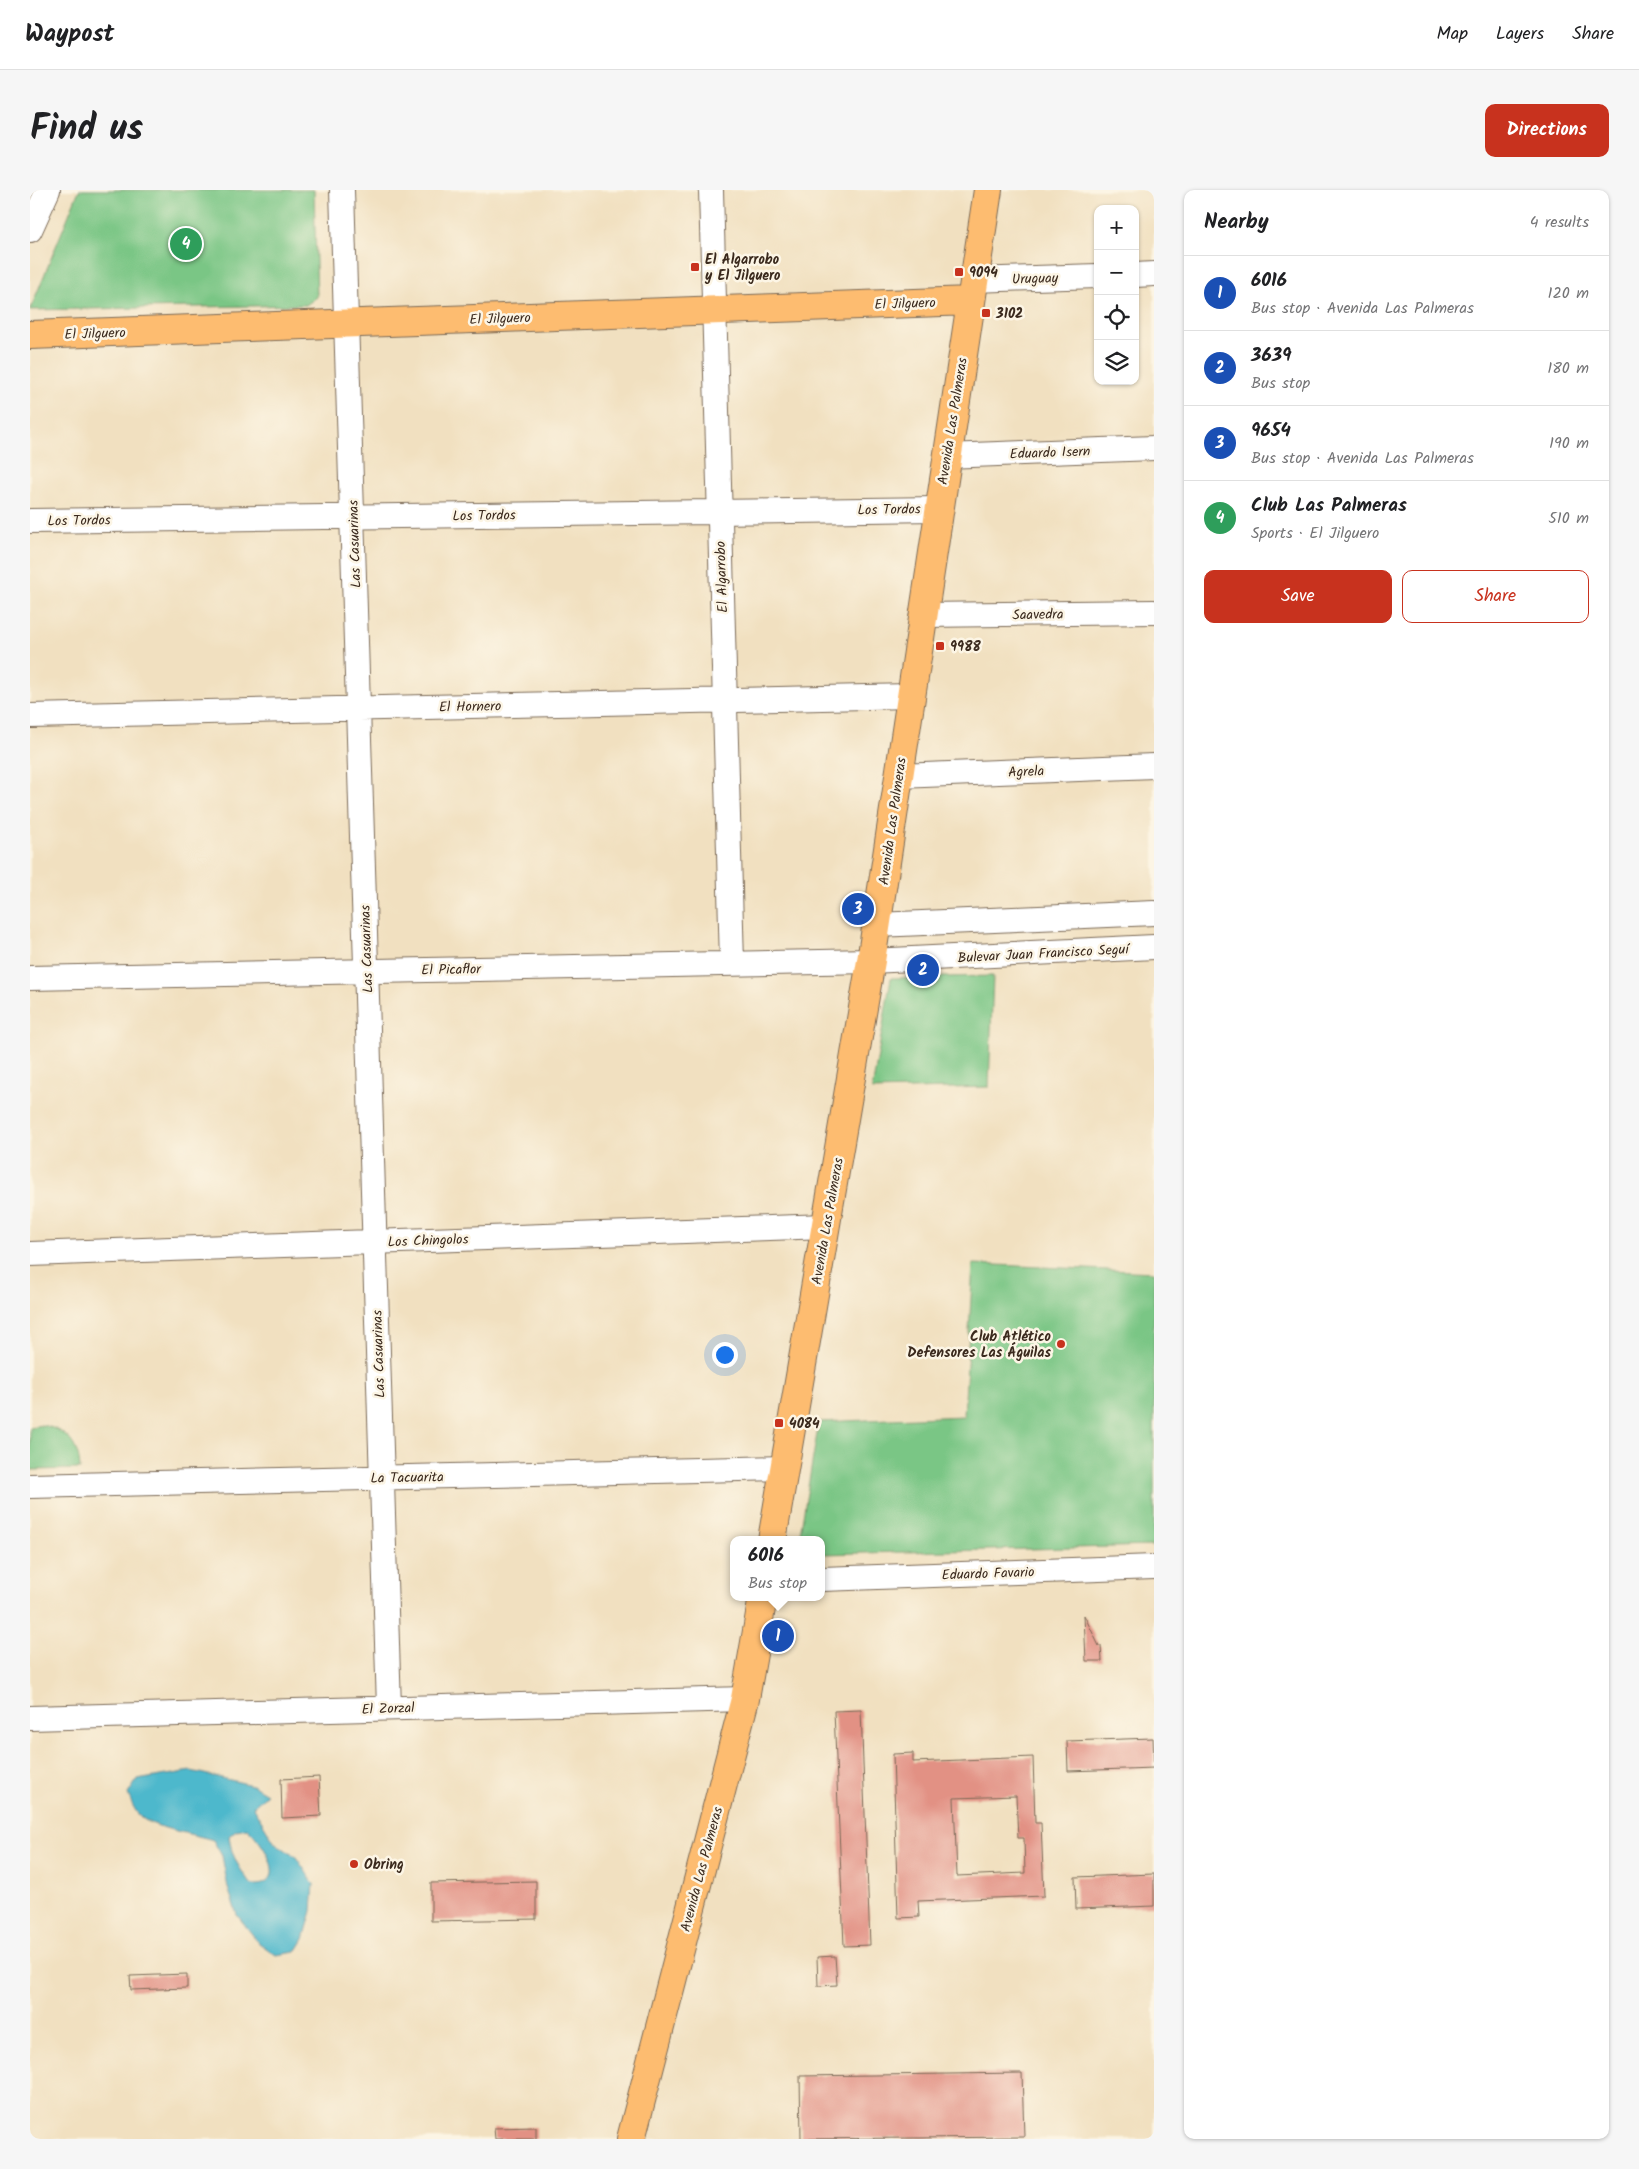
<!DOCTYPE html>
<html lang="en">
<head>
<meta charset="utf-8">
<style>
	:root { --surface:#fff; --page:#f6f6f6; --text:#202124; --muted:#757577; --line:#e0e0e0; --accent:#c8321e }
	body { margin:0; font-family:Kalam,sans-serif; background:var(--page); color:var(--text) }
	.controls { position:absolute; right:15px; top:15px; display:grid; overflow:hidden; border-radius:10px; box-shadow:0 1px 4px #0004 }
	.controls button { width:45px; height:45px; display:grid; place-items:center; padding:0; border:0; border-bottom:1px solid var(--line); background:var(--surface); color:var(--text); font:25px sans-serif }
	.you { position:absolute; left:694px; top:1164px; width:18px; height:18px; margin:-12px; border:4px solid #fff; border-radius:50%; background:#1a73e8; box-shadow:0 0 0 8px #1a73e833 }
	.badge { display:grid; place-items:center; width:32px; height:32px; border-radius:50%; background:var(--accent); color:#fff; font-size:16px; font-weight:700 }
	.pin { position:absolute; translate:-50% -50%; border:2px solid #fff; box-shadow:0 1px 5px #0006 }
	.popup { position:absolute; left:700px; top:1346px; width:95px; height:65px; box-sizing:border-box; display:grid; place-content:center; border-radius:10px; background:var(--surface); filter:drop-shadow(0 1px 4px #0005); font-size:16px; white-space:nowrap; color:var(--muted) }
	.popup b { font-size:19px; color:var(--text) }
	.popup::after { content:''; position:absolute; left:50%; top:100%; margin-left:-10px; border:10px solid transparent; border-top-color:var(--surface) }
	.list { margin:0; padding:0; list-style:none }
	h2 { display:flex; justify-content:space-between; align-items:center; height:65px; margin:0; padding:0 20px; font-size:21px }
	h2 small { font-size:16px; font-weight:400; color:var(--muted) }
	.list li { display:grid; grid-template-columns:32px 1fr auto; gap:15px; align-items:center; box-sizing:border-box; height:75px; padding:0 20px; border-top:1px solid var(--line) }
	.list b { display:block; font-size:19px; white-space:nowrap }
	.list p { margin:0; font-size:16px; white-space:nowrap; color:var(--muted) }
	.list em { font-size:16px; font-style:normal; color:var(--muted) }
	.actions { display:flex; gap:10px; padding:15px 20px }
	.actions a { flex:1; padding:11px 0; border:1px solid var(--accent); border-radius:10px; text-align:center; font-size:18px; color:var(--accent) }
	.actions .main { background:var(--accent); color:#fff }
	.icon { flex:none; width:28px; height:28px; fill:none; stroke:currentColor; stroke-width:2; stroke-linecap:round; stroke-linejoin:round }
	.map { position:relative; flex:none; width:1124px; height:1949px; overflow:hidden; border-radius:10px }
	header { display:flex; align-items:center; gap:30px; box-sizing:border-box; height:70px; padding:0 25px; background:var(--surface); border-bottom:1px solid var(--line) }
	header strong { font-size:24px }
	nav { display:flex; gap:28px; margin-inline-start:auto; font-size:18px }
	.intro { display:flex; align-items:center; justify-content:space-between; box-sizing:border-box; height:120px; padding:0 30px }
	h1 { margin:0; font-size:35px }
	.button { padding:12px 22px; border-radius:10px; background:var(--accent); color:#fff; font-size:18px; font-weight:700 }
	main { display:flex; gap:30px; padding:0 30px }
	aside { flex:1; background:var(--surface); border-radius:10px; box-shadow:0 1px 4px #0004 }
	.map>svg:first-child { display:block }
	.green { fill:#7ac685; stroke:#5a7852 }
	.water { fill:#4eb8cc; stroke:#447175; fill-rule:evenodd }
	.building { fill:#e29184; fill-rule:evenodd }
	.lines { fill:none; stroke-linecap:round; stroke-linejoin:round }
	.minor-casing { stroke:#7b6a57; stroke-width:26 }
	.major-casing { stroke:#7b6a57; stroke-width:30 }
	.minor { stroke:#fff; stroke-width:24 }
	.major { stroke:#fdbc70; stroke-width:28 }
	.poi-dot { fill:#c8321e; stroke:#fcf5e5; stroke-width:2 }
	.labels { text-anchor:middle; stroke-width:5; stroke-linejoin:round; paint-order:stroke }
	.poi-label { font-size:14px; font-weight:bold; fill:#3b2a1e; stroke:#fcf5e5; text-anchor:start }
	.street-label { font-size:14px; fill:#3b2a1e; stroke:#fcf5e5 }
</style>
</head>
<body>
<header>
<strong>Waypost</strong>
<nav><a>Map</a><a>Layers</a><a>Share</a></nav>
</header>
<div class="intro"><h1>Find us</h1><a class="button">Directions</a></div>
<main>
<div class="map">
<svg width="1124" height="1949" viewBox="0 0 1124 1949">
	<rect width="100%" height="100%" fill="#fcf5e5"/>
	<filter id="ink" filterUnits="userSpaceOnUse"><feTurbulence type="fractalNoise" baseFrequency=".02" numOctaves="2"/><feDisplacementMap in="SourceGraphic" scale="10" xChannelSelector="R" yChannelSelector="G"/><feConvolveMatrix kernelMatrix="1 2 1 2 8 2 1 2 1" color-interpolation-filters="sRGB"/></filter>
	<filter id="wash" filterUnits="userSpaceOnUse"><feTurbulence type="fractalNoise" baseFrequency=".0096" numOctaves="4" result="noise"/><feDisplacementMap in="SourceGraphic" scale="20" xChannelSelector="R" yChannelSelector="G"/><feGaussianBlur stdDeviation="1.12" result="paint"/><feColorMatrix in="noise" values="0 0 0 0 0 0 0 0 0 0 0 0 0 0 0 0 0 1.4 0 .05"/><feComposite in="paint" operator="in"/></filter>
	<g filter="url(#wash)">
		<rect width="100%" height="100%" fill="#f1e0c0"/>
		<!-- green -->
		<path class="green" d="M 49,0 L 284,0 L 287,107 L 276,115 L 0,120 Z
			M 963,786 L 959,897 L 842,900 L 861,788 Z
			M 943,1074 L 1124,1082 L 1124,1356 L 792,1364 L 792,1350 L 769,1350 L 789,1232 L 934,1226 Z
			M 12,1235 C 36,1240 49,1254 50,1279 L 0,1280 L 0,1237 Z"/>
		<!-- water -->
		<path class="water" d="M 161,1581 L 222,1595 L 237,1604 L 223,1617 L 244,1652 L 266,1667 L 284,1694 L 282,1721 L 274,1749 L 266,1762 L 246,1765 L 229,1753 L 207,1725 L 198,1698 L 192,1666 L 183,1650 C 164,1644 127,1639 112,1628 C 105,1622 101,1612 98,1604 L 107,1590 ZM 217,1638 C 228,1647 255,1683 235,1693 C 232,1695 226,1695 222,1695 C 210,1680 201,1666 199,1646 L 206,1640 Z"/>
		<g id="blocks">
			<!-- building -->
			<path class="building" d="M 1054,1425 L 1069,1456 L 1071,1456 L 1072,1471 L 1056,1471 Z
				M 831,1520 L 840,1755 L 814,1756 L 804,1521 Z
				M 1123,1548 L 1124,1578 L 1038,1581 L 1037,1551 Z
				M 883,1563 L 883,1572 L 1003,1567 L 1005,1633 L 1011,1633 L 1014,1706 L 888,1711 L 889,1727 L 868,1728 L 863,1564 ZM 986,1606 L 988,1648 L 994,1648 L 995,1683 L 927,1686 L 924,1608 Z
				M 289,1587 L 291,1626 L 252,1628 L 251,1589 Z
				M 1124,1684 L 1124,1716 L 1046,1719 L 1045,1687 Z
				M 506,1691 L 506,1729 L 401,1731 L 401,1693 Z
				M 805,1766 L 807,1795 L 788,1796 L 787,1767 Z
				M 157,1784 L 157,1798 L 101,1800 L 100,1786 Z
				M 992,1883 L 994,1947 L 771,1949 L 770,1886 Z
				M 506,1937 L 506,1949 L 465,1949 L 464,1938 Z"/>
		</g>
	</g>
	<g filter="url(#ink)">
		<use href="#blocks" fill-opacity="0" stroke="#7b6a57" stroke-width="1"/>
		<g class="lines">
			<!-- minor casing -->
			<g class="minor-casing">
				<path id="minor" d="M 312,0 L 359,1518
					M 681,0 L 702,773
					M 0,40 L 18,0
					M 1105,85 L 1124,84
					M 943,90 L 1068,86
					M 916,266 L 1124,258
					M 0,331 L 909,319
					M 893,425 L 1124,422
					M 0,526 L 881,506
					M 869,586 L 1124,576
					M 847,735 L 1124,723
					M 0,788 L 841,771 L 1124,757
					M 0,1064 L 796,1036
					M 0,1296 L 755,1278
					M 792,1389 L 1124,1377
					M 0,1528 L 715,1509"/>
			</g>
			<!-- major casing -->
			<g class="major-casing">
				<path id="major" d="M 0,145 L 940,111
					M 742,1350 L 841,771 L 958,0
					M 601,1949 L 715,1509 L 733,1407"/>
			</g>
			<!-- minor -->
			<use href="#minor" class="minor"/>
			<!-- major -->
			<use href="#major" class="major"/>
		</g>
	</g>
	<!-- markers -->
	<g class="poi-dot">
		<rect x="660" y="72" width="10" height="10" rx="2.5"/>
		<rect x="924" y="77" width="10" height="10" rx="2.5"/>
		<rect x="951" y="118" width="10" height="10" rx="2.5"/>
		<rect x="905" y="451" width="10" height="10" rx="2.5"/>
		<circle cx="1031" cy="1154" r="5"/>
		<rect x="744" y="1228" width="10" height="10" rx="2.5"/>
		<circle cx="324" cy="1674" r="5"/>
	</g>
	<g class="labels">
		<!-- poi labels -->
		<g class="poi-label">
			<text x="675" y="74">El Algarrobo<tspan x="675" dy="16">y El Jilguero</tspan></text>
			<text x="939" y="87">9094</text>
			<text x="966" y="128">3102</text>
			<text x="920" y="461">9988</text>
			<text x="1021" y="1151" text-anchor="end">Club Atlético<tspan x="1021" dy="16">Defensores Las Águilas</tspan></text>
			<text x="759" y="1238">4084</text>
			<text x="334" y="1679">Obring</text>
		</g>
		<!-- street labels -->
		<g class="street-label">
			<text transform="translate(1005 88) rotate(-2)" y="5">Uruguay</text>
			<text transform="translate(875 113) rotate(-2)" y="5">El Jilguero</text>
			<text transform="translate(470 128) rotate(-2)" y="5">El Jilguero</text>
			<text transform="translate(65 143) rotate(-2)" y="5">El Jilguero</text>
			<text transform="translate(922 231) rotate(-81)" y="5">Avenida Las Palmeras</text>
			<text transform="translate(1020 262) rotate(-2)" y="5">Eduardo Isern</text>
			<text transform="translate(859 319) rotate(-1)" y="5">Los Tordos</text>
			<text transform="translate(454 325) rotate(-1)" y="5">Los Tordos</text>
			<text transform="translate(49 330) rotate(-1)" y="5">Los Tordos</text>
			<text transform="translate(324 354) rotate(-92)" y="5">Las Casuarinas</text>
			<text transform="translate(691 387) rotate(-92)" y="5">El Algarrobo</text>
			<text transform="translate(1008 424) rotate(-1)" y="5">Saavedra</text>
			<text transform="translate(440 516) rotate(-1)" y="5">El Hornero</text>
			<text transform="translate(996 581) rotate(-2)" y="5">Agrela</text>
			<text transform="translate(862 631) rotate(-82)" y="5">Avenida Las Palmeras</text>
			<text transform="translate(336 759) rotate(-92)" y="5">Las Casuarinas</text>
			<text transform="translate(1013 763) rotate(-3)" y="5">Bulevar Juan Francisco Seguí</text>
			<text transform="translate(421 779) rotate(-1)" y="5">El Picaflor</text>
			<text transform="translate(797 1031) rotate(-80)" y="5">Avenida Las Palmeras</text>
			<text transform="translate(398 1050) rotate(-2)" y="5">Los Chingolos</text>
			<text transform="translate(348 1164) rotate(-92)" y="5">Las Casuarinas</text>
			<text transform="translate(377 1287) rotate(-1)" y="5">La Tacuarita</text>
			<text transform="translate(958 1383) rotate(-2)" y="5">Eduardo Favario</text>
			<text transform="translate(358 1518) rotate(-2)" y="5">El Zorzal</text>
			<text transform="translate(671 1679) rotate(-75)" y="5">Avenida Las Palmeras</text>
		</g>
	</g>
</svg>
<div class="controls">
<button>+</button>
<button>−</button>
<button><svg class="icon" aria-label="locate" viewBox="0 0 24 24"><circle cx="12" cy="12" r="6"/><path d="M12 2v4M12 18v4M2 12h4M18 12h4"/></svg></button>
<button><svg class="icon" aria-label="layers" viewBox="0 0 24 24"><path d="M12 4l9 5-9 5-9-5zM3 14l9 5 9-5"/></svg></button>
</div>
<div class="you"></div>
<div class="pin badge" style="left:748px;top:1446px;background:#1a4fb4">1</div>
<div class="popup"><b>6016</b>Bus stop</div>
<div class="pin badge" style="left:893px;top:780px;background:#1a4fb4">2</div>
<div class="pin badge" style="left:828px;top:719px;background:#1a4fb4">3</div>
<div class="pin badge" style="left:156px;top:54px;background:#2e9e5b">4</div>
</div>
<aside>
<h2>Nearby<small>4 results</small></h2>
<ul class="list">
<li><span class="badge" style="background:#1a4fb4">1</span><div><b>6016</b><p>Bus stop · Avenida Las Palmeras</p></div><em>120 m</em></li>
<li><span class="badge" style="background:#1a4fb4">2</span><div><b>3639</b><p>Bus stop</p></div><em>180 m</em></li>
<li><span class="badge" style="background:#1a4fb4">3</span><div><b>9654</b><p>Bus stop · Avenida Las Palmeras</p></div><em>190 m</em></li>
<li><span class="badge" style="background:#2e9e5b">4</span><div><b>Club Las Palmeras</b><p>Sports · El Jilguero</p></div><em>510 m</em></li>
</ul>
<div class="actions"><a class="main">Save</a><a>Share</a></div>
</aside>
</main>
</body>
</html>
